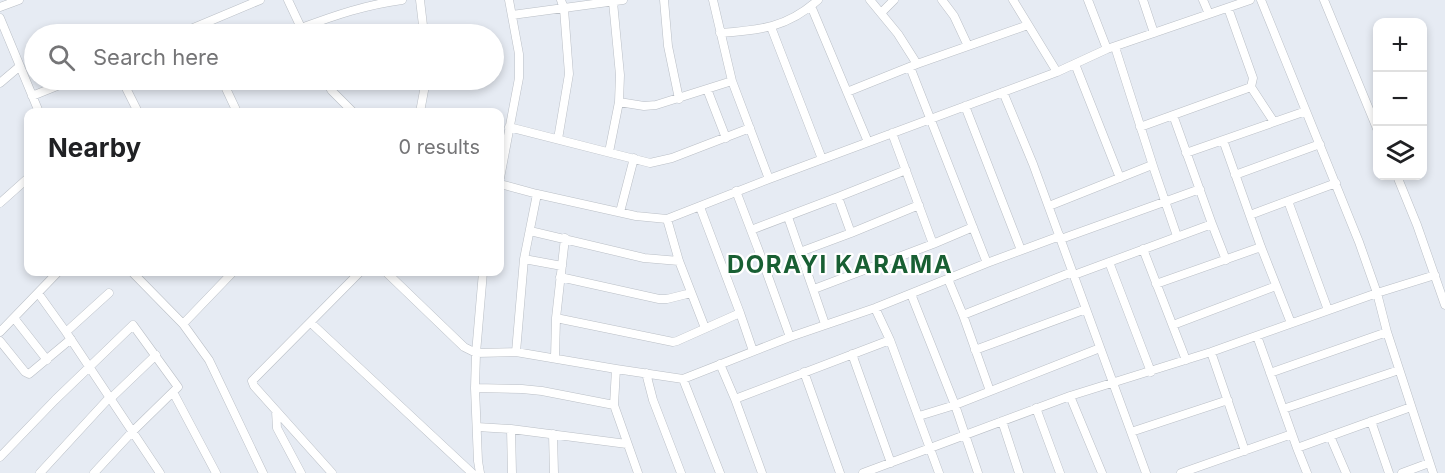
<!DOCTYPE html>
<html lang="en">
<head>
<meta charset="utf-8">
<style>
	:root { --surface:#fff; --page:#f2f2f2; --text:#202124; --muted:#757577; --line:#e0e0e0 }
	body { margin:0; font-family:Inter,sans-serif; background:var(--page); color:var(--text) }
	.controls { position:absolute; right:18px; top:18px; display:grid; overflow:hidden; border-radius:12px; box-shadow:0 3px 9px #0003 }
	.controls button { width:54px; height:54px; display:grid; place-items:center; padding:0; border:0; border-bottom:2px solid var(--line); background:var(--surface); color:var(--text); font:30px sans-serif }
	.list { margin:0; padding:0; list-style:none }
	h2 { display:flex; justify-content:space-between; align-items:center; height:78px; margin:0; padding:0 24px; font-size:26px }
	h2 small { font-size:20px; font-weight:400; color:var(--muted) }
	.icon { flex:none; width:33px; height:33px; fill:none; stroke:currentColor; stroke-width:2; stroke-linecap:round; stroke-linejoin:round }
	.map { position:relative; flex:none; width:1445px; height:473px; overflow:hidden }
	.search { position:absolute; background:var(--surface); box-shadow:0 3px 9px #0003; left:24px; top:24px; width:480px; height:66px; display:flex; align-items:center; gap:15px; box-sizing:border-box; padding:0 21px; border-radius:33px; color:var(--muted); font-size:22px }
	.panel { position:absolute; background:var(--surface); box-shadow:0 3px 9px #0003; left:24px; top:108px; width:480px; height:168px; border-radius:12px }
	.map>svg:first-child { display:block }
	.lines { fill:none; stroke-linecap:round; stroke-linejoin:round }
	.minor-casing { stroke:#babfc6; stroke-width:9 }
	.minor { stroke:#fff; stroke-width:8 }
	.labels { text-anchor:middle; stroke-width:4.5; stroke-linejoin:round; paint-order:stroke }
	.district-label { font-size:24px; font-weight:bold; letter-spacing:1.5px; fill:#185f33; stroke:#fff }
</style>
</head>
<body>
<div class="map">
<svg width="1445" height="473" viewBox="0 0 1445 473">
	<rect width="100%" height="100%" fill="#e6ebf3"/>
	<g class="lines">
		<!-- minor casing -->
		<g class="minor-casing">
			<path id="minor" d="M 288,0 L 304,34
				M 420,0 L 424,34
				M 664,0 L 668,46 L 679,99
				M 713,0 L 732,81 L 769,179
				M 870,0 L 898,34 L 917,64
				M 942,0 L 954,16 L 968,46
				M 1013,0 L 1057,72
				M 1088,0 L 1107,49
				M 1143,0 L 1154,33
				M 1203,0 L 1209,14
				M 1261,0 L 1359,242 L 1377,293 L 1387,332 L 1433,473
				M 1324,0 L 1378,131
				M 811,6 L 868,142
				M 0,7 L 19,0
				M 1228,8 L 1253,78 L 1251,87 L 1274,122
				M 881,13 L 894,0
				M 512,15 L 623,0
				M 0,18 L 39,112
				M 771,27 L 822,159
				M 301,28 C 336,15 365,5 402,0
				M 720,33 C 760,30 787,28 818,0
				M 179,34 L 260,0
				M 1115,47 L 1154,169 L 1177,236
				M 1075,64 L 1120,178
				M 910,67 L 987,263
				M 122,80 L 138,112
				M 222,80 L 237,112
				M 325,80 L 332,91 L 353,112
				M 0,83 L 20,66
				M 707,89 L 726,138
				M 847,92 L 917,64 L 1028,25
				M 1003,92 L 1033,164 L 1146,473
				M 32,96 L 72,80
				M 619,102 L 644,106 L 656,105 L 732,81
				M 965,106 L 1021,250
				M 420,112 L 426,80
				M 1173,115 L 1212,224 L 1226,260
				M 509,127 L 650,163 L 672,158 L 750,128
				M 1140,127 L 1251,87
				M 892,133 L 933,244
				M 558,139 L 569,74 L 564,9 L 561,0
				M 1223,140 L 1261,247 L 1291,323
				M 609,152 L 619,102 L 620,75 L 613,2
				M 1186,153 L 1306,111
				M 1235,175 L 1320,144
				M 1397,176 L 1417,225 L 1445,305
				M 500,178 L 519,78 L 519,54 L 509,0
				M 500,184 L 537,194 L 636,216 L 667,219 L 769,179 L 1057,72 L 1107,49 L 1250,0
				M 736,191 L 760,254 L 790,337
				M 838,197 L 851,233
				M 1288,201 L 1328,310
				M 0,203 L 28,178
				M 1049,206 L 1152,165
				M 700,207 L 740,313 L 753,351
				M 620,212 L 634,158
				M 1250,215 L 1336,183
				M 788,217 L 825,324
				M 667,219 L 679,261 L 705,328
				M 751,230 L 838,197 L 906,170
				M 530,231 L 644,258 L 679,261
				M 1061,239 L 1200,189
				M 1143,249 L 1186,360
				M 800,252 L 851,233 L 919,205
				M 524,259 L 562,266
				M 1109,262 L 1151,372
				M 132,272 L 183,324 L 209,360 L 263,473
				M 386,272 L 464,347 L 476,353 L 516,352 L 616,369 L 683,379 L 790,337 L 875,308 L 987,263 L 1060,236
				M 1074,275 L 1212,224
				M 560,277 L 659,299 L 667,299 L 691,293
				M 948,279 L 963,315 L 990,391
				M 1156,284 L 1261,247
				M 814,289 L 933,244 L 973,227
				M 38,293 L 66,332 L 160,473
				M 911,294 L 955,405 L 978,473
				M 875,308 L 890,340 L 939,473
				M 963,315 L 1072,272
				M 14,318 L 47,360
				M 556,318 L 673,342 L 677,341 L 740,313
				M 311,323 L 472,473
				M 183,324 L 233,272
				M 1173,325 L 1276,286
				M 0,332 L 58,272
				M 66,332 L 109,293
				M 1257,336 L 1297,448 L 1307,473
				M 0,341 L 25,372 L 29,374 L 71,339
				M 975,350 L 1086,309
				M 516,352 L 524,259 L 537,194
				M 1211,352 L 1245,451
				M 852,354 L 891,463
				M 555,358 L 556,318 L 565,238
				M 720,364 L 735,399 L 762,473
				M 616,369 L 614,405 L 638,473
				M 804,372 L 840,473
				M 646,373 L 653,400 L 681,473
				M 1270,373 L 1387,332
				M 683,379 L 720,473
				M 475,388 L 522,389 L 542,391 L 614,405
				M 173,392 L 216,473
				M 1070,396 L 1102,473
				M 110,399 L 156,355
				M 735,399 L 890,340
				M 1036,408 L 1060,473
				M 1283,409 L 1399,370
				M 276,411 L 277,428 L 301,473
				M 919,416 L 955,405 L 1100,348
				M 1002,421 L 1019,473
				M 1371,421 L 1389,473
				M 477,427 L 511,429 L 627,444
				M 511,429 L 512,473
				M 1131,432 L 1228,400
				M 553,434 L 554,473
				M 1330,436 L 1346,473
				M 1297,448 L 1411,407
				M 0,457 L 55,400 L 133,325 L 178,387 L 132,432 L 94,473
				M 40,473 L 109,398
				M 332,473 L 254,386 L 252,381 L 360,272
				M 480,473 L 478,461 L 475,388 L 476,353 L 483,272
				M 863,473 L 1070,396 L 1211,352 L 1377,293 L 1435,275
				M 1181,473 L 1292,434
				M 1402,473 L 1429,463"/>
		</g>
		<!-- minor -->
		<use href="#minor" class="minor"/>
	</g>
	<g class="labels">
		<!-- district labels -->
		<g class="district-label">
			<text x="840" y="273">DORAYI KARAMA</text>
		</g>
	</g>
</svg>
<div class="controls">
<button>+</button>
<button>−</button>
<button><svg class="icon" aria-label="layers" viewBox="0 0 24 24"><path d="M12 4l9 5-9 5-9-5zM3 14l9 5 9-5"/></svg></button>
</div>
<div class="search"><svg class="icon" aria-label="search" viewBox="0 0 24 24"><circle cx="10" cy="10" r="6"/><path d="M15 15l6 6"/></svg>Search here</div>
<section class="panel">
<h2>Nearby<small>0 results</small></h2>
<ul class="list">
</ul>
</section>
</div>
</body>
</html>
